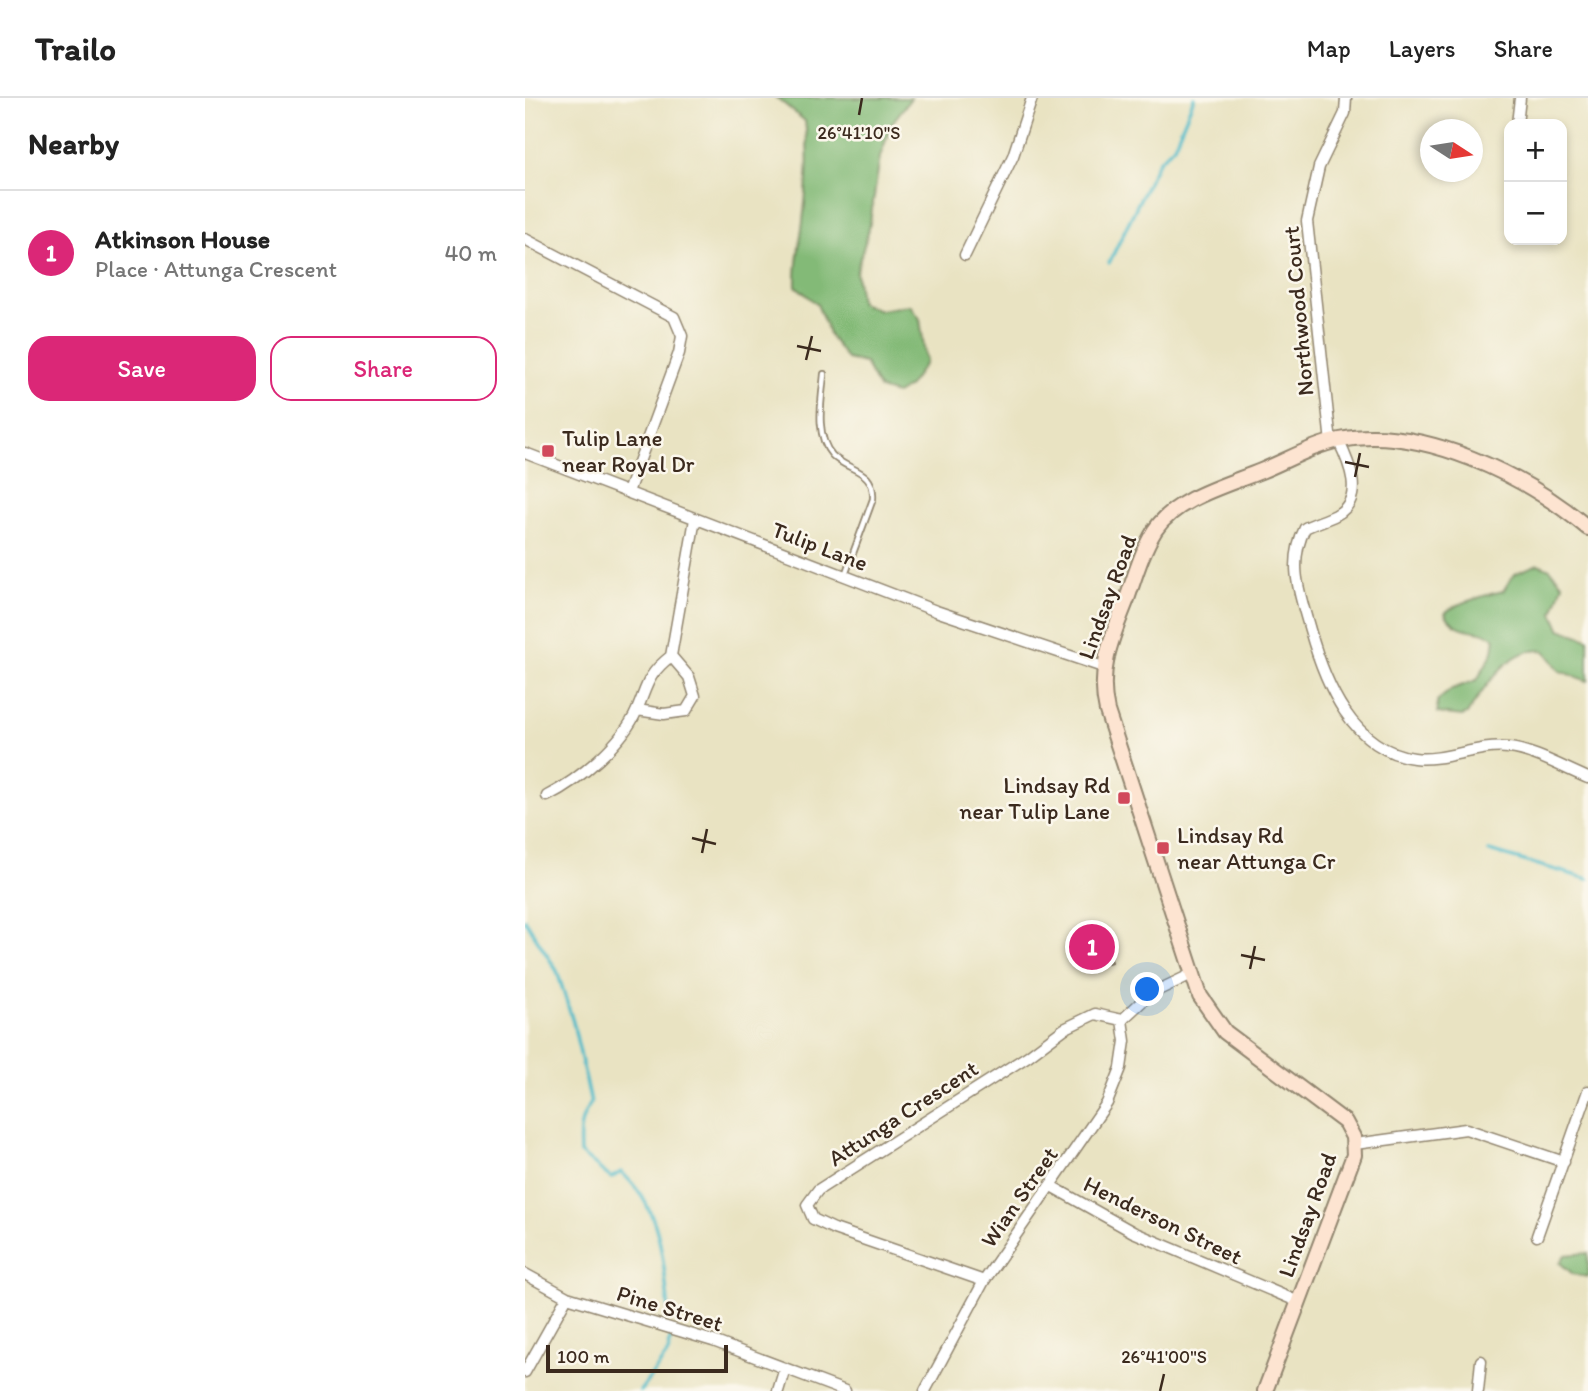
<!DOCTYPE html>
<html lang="en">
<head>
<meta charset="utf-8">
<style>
	:root { --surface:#fff; --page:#f6f6f6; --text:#222; --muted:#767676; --line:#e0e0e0; --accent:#db2777 }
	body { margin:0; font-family:Itim,sans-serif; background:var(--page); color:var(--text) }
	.controls { position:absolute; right:21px; top:21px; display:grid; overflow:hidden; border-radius:14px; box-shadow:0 4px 10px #0003 }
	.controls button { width:63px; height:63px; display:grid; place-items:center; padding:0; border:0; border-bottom:2px solid var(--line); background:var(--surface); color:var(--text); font:35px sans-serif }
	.compass { position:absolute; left:895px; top:21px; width:63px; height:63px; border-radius:50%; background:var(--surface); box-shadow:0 4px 10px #0003; rotate:102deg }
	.scale { position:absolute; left:21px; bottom:18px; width:182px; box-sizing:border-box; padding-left:7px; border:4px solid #3b2a1e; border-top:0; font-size:19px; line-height:24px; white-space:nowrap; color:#3b2a1e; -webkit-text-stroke:5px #fbf7ec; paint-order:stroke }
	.you { position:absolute; left:623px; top:892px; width:24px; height:24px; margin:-18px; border:5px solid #fff; border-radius:50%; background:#1a73e8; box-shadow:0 0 0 10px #1a73e833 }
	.badge { display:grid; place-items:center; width:46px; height:46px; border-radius:50%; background:var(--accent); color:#fff; font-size:23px; font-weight:700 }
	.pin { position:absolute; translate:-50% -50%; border:4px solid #fff; box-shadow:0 2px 7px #0006 }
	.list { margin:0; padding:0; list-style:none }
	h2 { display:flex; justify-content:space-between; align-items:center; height:91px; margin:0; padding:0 28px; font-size:30px }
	h2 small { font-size:23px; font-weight:400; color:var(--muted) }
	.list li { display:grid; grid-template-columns:46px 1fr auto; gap:21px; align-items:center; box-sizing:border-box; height:126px; padding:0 28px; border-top:2px solid var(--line) }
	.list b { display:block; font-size:26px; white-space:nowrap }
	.list p { margin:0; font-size:23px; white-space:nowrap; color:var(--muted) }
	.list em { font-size:23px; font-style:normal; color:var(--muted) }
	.actions { display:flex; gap:14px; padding:21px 28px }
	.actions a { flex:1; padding:16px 0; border:2px solid var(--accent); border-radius:21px; text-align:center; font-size:24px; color:var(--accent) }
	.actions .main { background:var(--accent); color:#fff }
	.map { position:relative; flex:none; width:1063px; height:1293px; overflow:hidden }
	header { display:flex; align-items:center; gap:42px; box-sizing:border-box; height:98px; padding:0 35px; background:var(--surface); border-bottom:2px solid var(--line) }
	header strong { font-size:33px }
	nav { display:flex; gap:38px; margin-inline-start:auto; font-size:24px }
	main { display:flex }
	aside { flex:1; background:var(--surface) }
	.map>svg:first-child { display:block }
	.forest { fill:#83ba77; stroke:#5f724a; stroke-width:2 }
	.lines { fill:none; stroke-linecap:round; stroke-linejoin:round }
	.stream { stroke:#4fbbc9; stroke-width:3.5 }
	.building { fill:#f4ac80 }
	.lane-casing { stroke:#928670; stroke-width:8 }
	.street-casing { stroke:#928670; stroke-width:13 }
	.secondary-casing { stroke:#928670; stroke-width:18 }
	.lane { stroke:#fff; stroke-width:4.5 }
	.street { stroke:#fff; stroke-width:10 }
	.secondary { stroke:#fde4d1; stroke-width:14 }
	.ticks { fill:none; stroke:#3b2a1e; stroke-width:2.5 }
	.poi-dot { fill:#d1495b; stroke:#fbf7ec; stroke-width:2.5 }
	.labels { text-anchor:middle; stroke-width:5; stroke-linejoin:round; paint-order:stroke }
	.street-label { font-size:23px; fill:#3b2a1e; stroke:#fbf7ec }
	.poi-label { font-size:23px; fill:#3b2a1e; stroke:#fbf7ec; text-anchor:start }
	.ticks-label { font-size:18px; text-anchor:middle; fill:#3b2a1e; stroke:#fbf7ec; stroke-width:5; stroke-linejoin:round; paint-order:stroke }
</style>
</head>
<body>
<header>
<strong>Trailo</strong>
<nav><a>Map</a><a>Layers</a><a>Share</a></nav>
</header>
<main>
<aside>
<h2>Nearby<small></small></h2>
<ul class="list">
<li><span class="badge">1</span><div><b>Atkinson House</b><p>Place · Attunga Crescent</p></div><em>40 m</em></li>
</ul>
<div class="actions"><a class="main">Save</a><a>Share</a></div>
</aside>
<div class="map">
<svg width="1063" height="1293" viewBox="0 0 1063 1293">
	<rect width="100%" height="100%" fill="#fbf7ec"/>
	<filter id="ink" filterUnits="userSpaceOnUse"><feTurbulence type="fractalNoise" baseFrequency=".0143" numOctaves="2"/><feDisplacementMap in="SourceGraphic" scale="14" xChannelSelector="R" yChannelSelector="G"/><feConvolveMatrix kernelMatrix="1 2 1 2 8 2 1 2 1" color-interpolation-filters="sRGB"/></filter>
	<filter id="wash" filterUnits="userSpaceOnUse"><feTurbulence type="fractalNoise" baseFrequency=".00686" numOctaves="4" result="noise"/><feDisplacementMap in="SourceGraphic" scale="28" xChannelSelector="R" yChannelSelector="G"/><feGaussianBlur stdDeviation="1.57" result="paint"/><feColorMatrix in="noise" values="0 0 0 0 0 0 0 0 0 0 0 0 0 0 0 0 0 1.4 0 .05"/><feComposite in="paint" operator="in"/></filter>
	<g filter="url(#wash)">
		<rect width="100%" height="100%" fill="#e9e3c2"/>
		<!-- forest -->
		<path class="forest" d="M 252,0 L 386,0 L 367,25 L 355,59 L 344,131 L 331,174 L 335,205 L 355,212 L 385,207 L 395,221 L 401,264 L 384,288 L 371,296 L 354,291 L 340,265 L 322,261 L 305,238 L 292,206 L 271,188 C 270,165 275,146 278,123 C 282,89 285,57 280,23 Z
			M 1013,466 L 1025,471 L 1038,486 L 1028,515 L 1035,531 L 1063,541 L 1063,583 L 1035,573 L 1020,553 C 985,546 958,592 942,616 L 937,618 L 913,615 L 912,603 L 927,591 L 952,582 L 968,554 L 970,540 C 958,529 932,538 920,515 C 929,506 964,496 978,493 L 989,476 Z
			M 1063,1155 L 1063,1179 L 1048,1176 L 1035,1165 L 1040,1157 Z"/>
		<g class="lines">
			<!-- stream -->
			<path class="stream" d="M 584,165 L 633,64 L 649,48 L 669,0
				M 964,753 L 1063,781
				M 0,822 L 32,873 L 48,924 L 66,1005 C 54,1021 54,1035 55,1055 L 86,1080 L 96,1074 C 140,1113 137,1166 145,1219
				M 115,1293 L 143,1255 L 146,1238"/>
		</g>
		<g id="blocks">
			<!-- building -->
			<path class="building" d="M 568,831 L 570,839 L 578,836 L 586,864 L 565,871 L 564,866 L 553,866 L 555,857 L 550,840 L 555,839 L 554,835 Z"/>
		</g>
	</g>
	<g filter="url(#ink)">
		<use href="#blocks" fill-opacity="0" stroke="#928670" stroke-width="2"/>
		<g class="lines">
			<!-- lane casing -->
			<g class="lane-casing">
				<path id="lane" d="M 299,276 C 297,300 289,337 307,357 C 323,374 350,370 348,401 L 320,477"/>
			</g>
			<!-- street casing -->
			<g class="street-casing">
				<path id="street" d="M 992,26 L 995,0
					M 0,141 L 149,219 L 157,238 L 154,255 L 103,394
					M 440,157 L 488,58 L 507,0
					M 813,342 C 824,364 841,401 811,417 C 801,422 790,425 780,430 C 762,466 775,496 785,532 C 800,585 827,652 889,660 C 920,664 952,646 984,650 C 1007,652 1041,671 1063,680
					M 806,345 L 782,123 L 794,69 L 820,15 L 821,0
					M 0,355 L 411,513 L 578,569
					M 112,612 L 139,616 L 161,613 L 170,598 L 164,579 L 146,558 L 170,421
					M 22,698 C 54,682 98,645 112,612 C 123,586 122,577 146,558
					M 830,1046 L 941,1031 L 1039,1064
					M 526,1088 L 608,1134 L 774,1204
					M 1012,1138 L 1063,993
					M 0,1176 L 42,1199 L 188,1243 L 320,1293
					M 459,1183 L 309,1131 L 288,1121 L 282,1107 L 293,1092 L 503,958 L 539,931 L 570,916 L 597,922 L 625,896 L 667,876
					M 0,1274 L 42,1199
					M 253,1293 L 260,1270
					M 400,1293 L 459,1183 L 582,1005 L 596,970 L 600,943 L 597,922
					M 953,1293 L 956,1263"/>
			</g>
			<!-- secondary casing -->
			<g class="secondary-casing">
				<path id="secondary" d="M 740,1293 L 829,1057 L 828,1039 L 820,1024 L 700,934 L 675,898 L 582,613 C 572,572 587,539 602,501 C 610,478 617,453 630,432 C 651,400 702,387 736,373 C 761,363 788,347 815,342 C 897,326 1001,378 1063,430"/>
			</g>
			<!-- lane -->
			<use href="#lane" class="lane"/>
			<!-- street -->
			<use href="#street" class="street"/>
			<!-- secondary -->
			<use href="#secondary" class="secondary"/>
		</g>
	</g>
	<!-- ticks -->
	<path class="ticks" d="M 334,17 L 337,0M 272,248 L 296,253M 281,262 L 287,238M 820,364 L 844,369M 830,379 L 835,355M 167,740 L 191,746M 177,755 L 182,731M 716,857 L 740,862M 725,871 L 730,848M 635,1293 L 639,1276"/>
	<!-- markers -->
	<g class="poi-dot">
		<rect x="16" y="346" width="14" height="14" rx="3.5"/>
		<rect x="592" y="693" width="14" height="14" rx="3.5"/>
		<rect x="631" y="743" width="14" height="14" rx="3.5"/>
	</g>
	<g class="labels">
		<!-- street labels -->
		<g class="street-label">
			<text transform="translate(773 213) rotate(-95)" y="8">Northwood Court</text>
			<text transform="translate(295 448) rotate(21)" y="8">Tulip Lane</text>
			<text transform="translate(582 499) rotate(-70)" y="8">Lindsay Road</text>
			<text transform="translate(378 1015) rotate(-33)" y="8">Attunga Crescent</text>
			<text transform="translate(494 1099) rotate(-55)" y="8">Wian Street</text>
			<text transform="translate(782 1117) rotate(-70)" y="8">Lindsay Road</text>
			<text transform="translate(638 1122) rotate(26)" y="8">Henderson Street</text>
			<text transform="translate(145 1210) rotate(17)" y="8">Pine Street</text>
		</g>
		<!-- poi labels -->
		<g class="poi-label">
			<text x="37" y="348">Tulip Lane<tspan x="37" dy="26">near Royal Dr</tspan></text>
			<text x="585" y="695" text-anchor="end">Lindsay Rd<tspan x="585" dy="26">near Tulip Lane</tspan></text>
			<text x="652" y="745">Lindsay Rd<tspan x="652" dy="26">near Attunga Cr</tspan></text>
		</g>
	</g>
	<g class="ticks-label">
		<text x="334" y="41">26°41'10"S</text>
		<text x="639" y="1265">26°41'00"S</text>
	</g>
</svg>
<div class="controls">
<button>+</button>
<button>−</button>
</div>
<svg class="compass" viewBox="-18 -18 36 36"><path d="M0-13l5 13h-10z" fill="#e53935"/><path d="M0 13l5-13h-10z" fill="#767676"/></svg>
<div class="scale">100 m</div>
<div class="you"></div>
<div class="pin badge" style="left:567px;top:849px">1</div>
</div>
</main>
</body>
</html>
